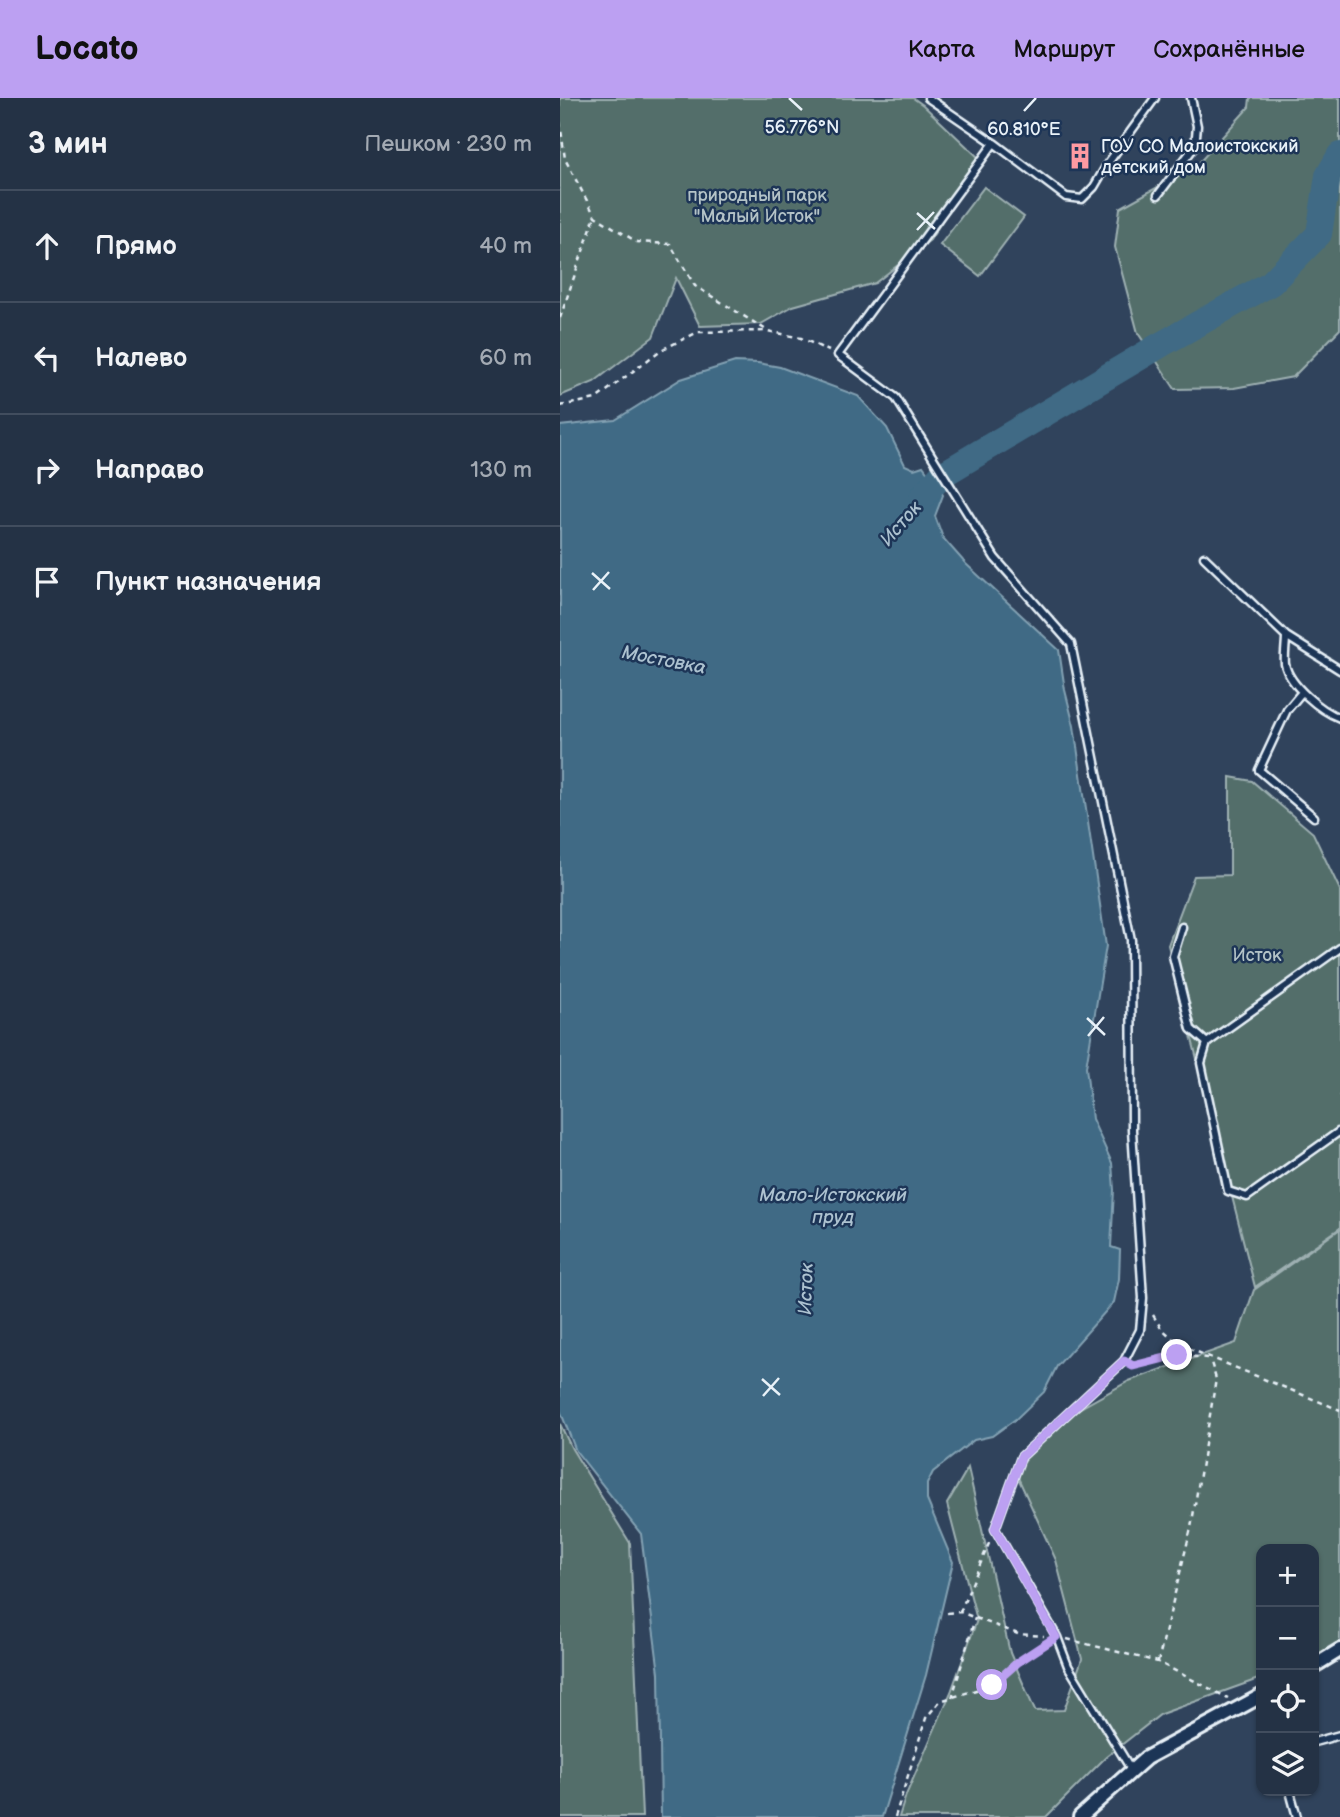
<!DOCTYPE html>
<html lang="ru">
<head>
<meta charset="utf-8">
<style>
	:root { --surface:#243245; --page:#2c3a4c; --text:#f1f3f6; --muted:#a3aab3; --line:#414d5e; --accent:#bca0f2 }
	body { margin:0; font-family:"Balsamiq Sans",sans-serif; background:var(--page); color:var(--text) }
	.controls { position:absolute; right:21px; bottom:21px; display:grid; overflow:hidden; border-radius:14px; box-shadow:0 2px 5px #0004 }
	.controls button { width:63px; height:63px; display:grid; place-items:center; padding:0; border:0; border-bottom:2px solid var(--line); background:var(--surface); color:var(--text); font:35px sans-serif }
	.stop { position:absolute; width:21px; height:21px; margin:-16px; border:5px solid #bca0f2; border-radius:50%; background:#fff }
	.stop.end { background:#bca0f2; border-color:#fff; box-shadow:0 2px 7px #0008 }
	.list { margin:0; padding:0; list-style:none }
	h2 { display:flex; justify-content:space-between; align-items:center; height:91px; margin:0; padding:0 28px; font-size:30px }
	h2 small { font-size:23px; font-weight:400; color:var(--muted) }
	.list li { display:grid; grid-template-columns:46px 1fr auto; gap:21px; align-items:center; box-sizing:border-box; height:112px; padding:0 28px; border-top:2px solid var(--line) }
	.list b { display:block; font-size:26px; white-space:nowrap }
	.list em { font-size:23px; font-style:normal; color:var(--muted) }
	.icon { flex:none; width:38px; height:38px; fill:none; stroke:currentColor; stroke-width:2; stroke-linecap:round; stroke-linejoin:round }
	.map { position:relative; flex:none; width:780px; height:1719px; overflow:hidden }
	header { display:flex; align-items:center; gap:42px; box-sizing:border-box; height:98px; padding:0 35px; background:var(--accent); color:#111 }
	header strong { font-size:33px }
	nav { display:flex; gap:38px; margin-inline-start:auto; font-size:24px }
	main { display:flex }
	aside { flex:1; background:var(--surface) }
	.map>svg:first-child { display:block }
	.green { fill:#536e6b; stroke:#9eb0b2; stroke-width:2 }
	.water { fill:#3f6b85; stroke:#83a1b3; stroke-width:2 }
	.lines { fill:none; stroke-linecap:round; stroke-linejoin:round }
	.river { stroke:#3f6b85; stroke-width:26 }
	.service-casing { stroke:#e8f1f8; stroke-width:11 }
	.minor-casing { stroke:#e8f1f8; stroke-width:18 }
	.path { stroke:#e8f1f8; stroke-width:2.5; stroke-dasharray:5 5; stroke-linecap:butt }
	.service { stroke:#1d3557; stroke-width:6 }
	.minor { stroke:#1d3557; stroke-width:12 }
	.route { stroke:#bca0f2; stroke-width:9 }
	.ticks { fill:none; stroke:#e8f1f8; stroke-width:2.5 }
	.labels { text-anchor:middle; stroke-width:5; stroke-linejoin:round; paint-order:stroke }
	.poi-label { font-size:18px; fill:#e8f1f8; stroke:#1d3557; text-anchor:start }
	.park-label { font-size:18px; fill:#b4c3c7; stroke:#1d3557 }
	.water-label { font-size:19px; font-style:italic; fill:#adc2d0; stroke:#1d3557 }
	.ticks-label { font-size:18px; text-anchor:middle; fill:#e8f1f8; stroke:#1d3557; stroke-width:5; stroke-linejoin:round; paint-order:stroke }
</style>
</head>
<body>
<header>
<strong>Locato</strong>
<nav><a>Карта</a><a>Маршрут</a><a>Сохранённые</a></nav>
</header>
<main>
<aside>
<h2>3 мин<small>Пешком · 230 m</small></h2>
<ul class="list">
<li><svg class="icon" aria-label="ahead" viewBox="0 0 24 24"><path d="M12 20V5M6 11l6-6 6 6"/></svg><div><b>Прямо</b></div><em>40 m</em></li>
<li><svg class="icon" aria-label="left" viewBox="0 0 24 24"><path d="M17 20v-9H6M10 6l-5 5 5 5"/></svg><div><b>Налево</b></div><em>60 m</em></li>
<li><svg class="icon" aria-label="right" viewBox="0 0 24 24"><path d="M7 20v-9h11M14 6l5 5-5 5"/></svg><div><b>Направо</b></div><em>130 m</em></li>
<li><svg class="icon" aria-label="arrive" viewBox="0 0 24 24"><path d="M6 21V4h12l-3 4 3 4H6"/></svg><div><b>Пункт назначения</b></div></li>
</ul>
</aside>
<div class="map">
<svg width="780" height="1719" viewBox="0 0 780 1719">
	<rect width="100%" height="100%" fill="#30435c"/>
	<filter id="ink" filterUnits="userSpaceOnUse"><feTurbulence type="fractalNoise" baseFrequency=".0143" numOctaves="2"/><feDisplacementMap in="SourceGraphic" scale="14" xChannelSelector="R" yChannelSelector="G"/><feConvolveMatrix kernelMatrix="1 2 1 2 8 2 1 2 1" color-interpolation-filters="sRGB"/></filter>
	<g filter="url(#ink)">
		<!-- green -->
		<path class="green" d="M 0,0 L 353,0 L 363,7 L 421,62 L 370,142 L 315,185 L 233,208 L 201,226 L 140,228 L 116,180 L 93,239 L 34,284 L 0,298 Z
			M 690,0 L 780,0 L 780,231 L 733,279 L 674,290 L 615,291 L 578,235 L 555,149 L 560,110 L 636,68 L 689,9 Z
			M 424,89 L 464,119 L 420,178 L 380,147 Z
			M 670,679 L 692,683 L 753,735 L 780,792 L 780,1130 L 695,1189 L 608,847 L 634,778 L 670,777 Z
			M 780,1131 L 780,1552 L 754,1561 L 754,1451 L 701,1451 L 701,1580 L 601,1616 L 546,1659 L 486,1719 L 339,1719 L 346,1697 L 391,1594 L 417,1522 L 387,1406 L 408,1370 L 450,1555 L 475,1613 L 504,1612 L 522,1561 L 496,1462 L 454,1371 L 499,1322 L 569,1283 L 676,1245 L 694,1192 Z
			M 0,1326 L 12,1351 L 70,1445 L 82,1719 L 0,1719 Z"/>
		<!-- water -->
		<path class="water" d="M 175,264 L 198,265 L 220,269 L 298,298 L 327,330 L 345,367 L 354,371 L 363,368 L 371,379 L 378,375 L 383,383 L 377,387 L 383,397 L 375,418 L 383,440 L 406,466 L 499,552 L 505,592 L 514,628 L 546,848 L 526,969 L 532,1021 L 552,1065 L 554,1092 L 551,1149 L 560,1152 L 559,1181 L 554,1204 L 497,1268 L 484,1294 L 457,1320 L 432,1338 L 414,1342 L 373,1374 L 367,1386 L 367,1402 L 393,1464 L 366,1577 L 322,1719 L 101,1719 L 99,1575 L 81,1436 L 16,1353 L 0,1312 L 0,328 L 55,322 L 121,281 Z"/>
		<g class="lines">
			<!-- river -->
			<path class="river" d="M 362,399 L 380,378 L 397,368 L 602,246 L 711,185 L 759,136 L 768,78 L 780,57"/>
			<!-- service casing -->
			<g class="service-casing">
				<path id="service" d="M 368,0 L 434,45 L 506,99 L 522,101 L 534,89 L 548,65 L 595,0
					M 434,45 L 278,257 L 336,300 L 435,460 L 511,546 L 571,842 L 572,1032 L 583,1200 L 580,1232 L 564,1263 L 461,1359 L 435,1431 L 497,1539 L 508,1568 L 572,1673
					M 598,97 L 635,48 L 637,28 L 631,0
					M 644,459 L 726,538 C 726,547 724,558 725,566 C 729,587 761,613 780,620
					M 726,538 L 780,572
					M 742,594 L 727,612 L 699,672 L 754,719
					M 622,829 L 613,858 L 631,931 L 647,945 L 641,965 L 668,1093 L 687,1099 L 780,1033
					M 647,945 L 780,850
					M 754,1644 L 780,1637
					M 730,1693 L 737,1719"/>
			</g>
			<!-- minor casing -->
			<g class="minor-casing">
				<path id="minor" d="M 754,1568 L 780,1552
					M 520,1719 L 586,1660 L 701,1598"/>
			</g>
			<!-- path -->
			<path class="path" d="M 0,24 L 5,61 L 35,118 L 77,144 L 110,146 L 135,188 L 208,233
				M 0,220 L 35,118
				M 0,308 L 36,301 L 101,252 L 138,234 L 208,233 L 241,240 L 269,253
				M 593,1217 L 601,1230 L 620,1247 L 780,1312
				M 574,1268 L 617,1257 L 647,1260
				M 400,1514 L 430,1443
				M 387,1515 L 400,1514 L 458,1536 L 484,1538
				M 507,1541 L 598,1564 L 668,1600
				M 598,1564 L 631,1430 L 656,1281 L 650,1261
				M 392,1600 L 415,1520
				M 335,1719 L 366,1620 L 380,1603 L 432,1587 L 458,1564 L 488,1544"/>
			<!-- service -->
			<use href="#service" class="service"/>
			<!-- minor -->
			<use href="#minor" class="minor"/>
		</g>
	</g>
	<g class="lines" filter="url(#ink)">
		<!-- route -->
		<path class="route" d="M 432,1587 L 458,1564 L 496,1539 L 435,1431 L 461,1359 L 564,1263 L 573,1268 L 617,1257"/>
	</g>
	<!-- ticks -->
	<path class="ticks" d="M 229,0 L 242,12M 464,13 L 476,0M 357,115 L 375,131M 357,132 L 374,114M 32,475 L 50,491M 33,492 L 49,474M 527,920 L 545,937M 528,938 L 544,919M 202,1281 L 220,1297M 203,1298 L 219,1280"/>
	<!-- icons -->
	<defs>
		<g id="building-bare" transform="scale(2.1)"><path d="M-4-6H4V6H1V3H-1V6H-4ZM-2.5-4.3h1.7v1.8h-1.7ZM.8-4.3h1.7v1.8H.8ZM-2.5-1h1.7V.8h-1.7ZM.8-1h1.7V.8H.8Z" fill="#ff9aa2" stroke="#1d3557" stroke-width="2.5" paint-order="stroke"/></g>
	</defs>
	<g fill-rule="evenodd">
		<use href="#building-bare" x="520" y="58"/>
	</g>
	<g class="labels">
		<!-- poi labels -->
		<g class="poi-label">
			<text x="541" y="54">ГОУ СО Малоистокский<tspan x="541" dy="21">детский дом</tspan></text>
		</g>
		<!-- park labels -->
		<g class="park-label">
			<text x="197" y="103">природный парк<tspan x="197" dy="21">"Малый Исток"</tspan></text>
			<text x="697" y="863">Исток</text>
		</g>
		<!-- water labels -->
		<g class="water-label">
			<text transform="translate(340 425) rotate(-49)" y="7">Исток</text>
			<text transform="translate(104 561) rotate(11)" y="7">Мостовка</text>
			<text x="273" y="1103">Мало-Истокский<tspan x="273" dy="22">пруд</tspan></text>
			<text transform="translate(245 1191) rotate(-88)" y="7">Исток</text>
		</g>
	</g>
	<g class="ticks-label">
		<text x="242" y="35">56.776°N</text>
		<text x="464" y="37">60.810°E</text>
	</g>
</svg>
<div class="controls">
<button>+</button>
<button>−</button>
<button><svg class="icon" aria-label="locate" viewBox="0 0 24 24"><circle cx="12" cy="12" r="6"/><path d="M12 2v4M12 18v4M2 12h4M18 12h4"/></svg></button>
<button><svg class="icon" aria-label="layers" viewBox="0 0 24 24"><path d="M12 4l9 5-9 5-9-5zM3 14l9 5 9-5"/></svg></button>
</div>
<div class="stop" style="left:432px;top:1587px"></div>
<div class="stop end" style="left:617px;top:1257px"></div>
</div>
</main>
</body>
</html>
